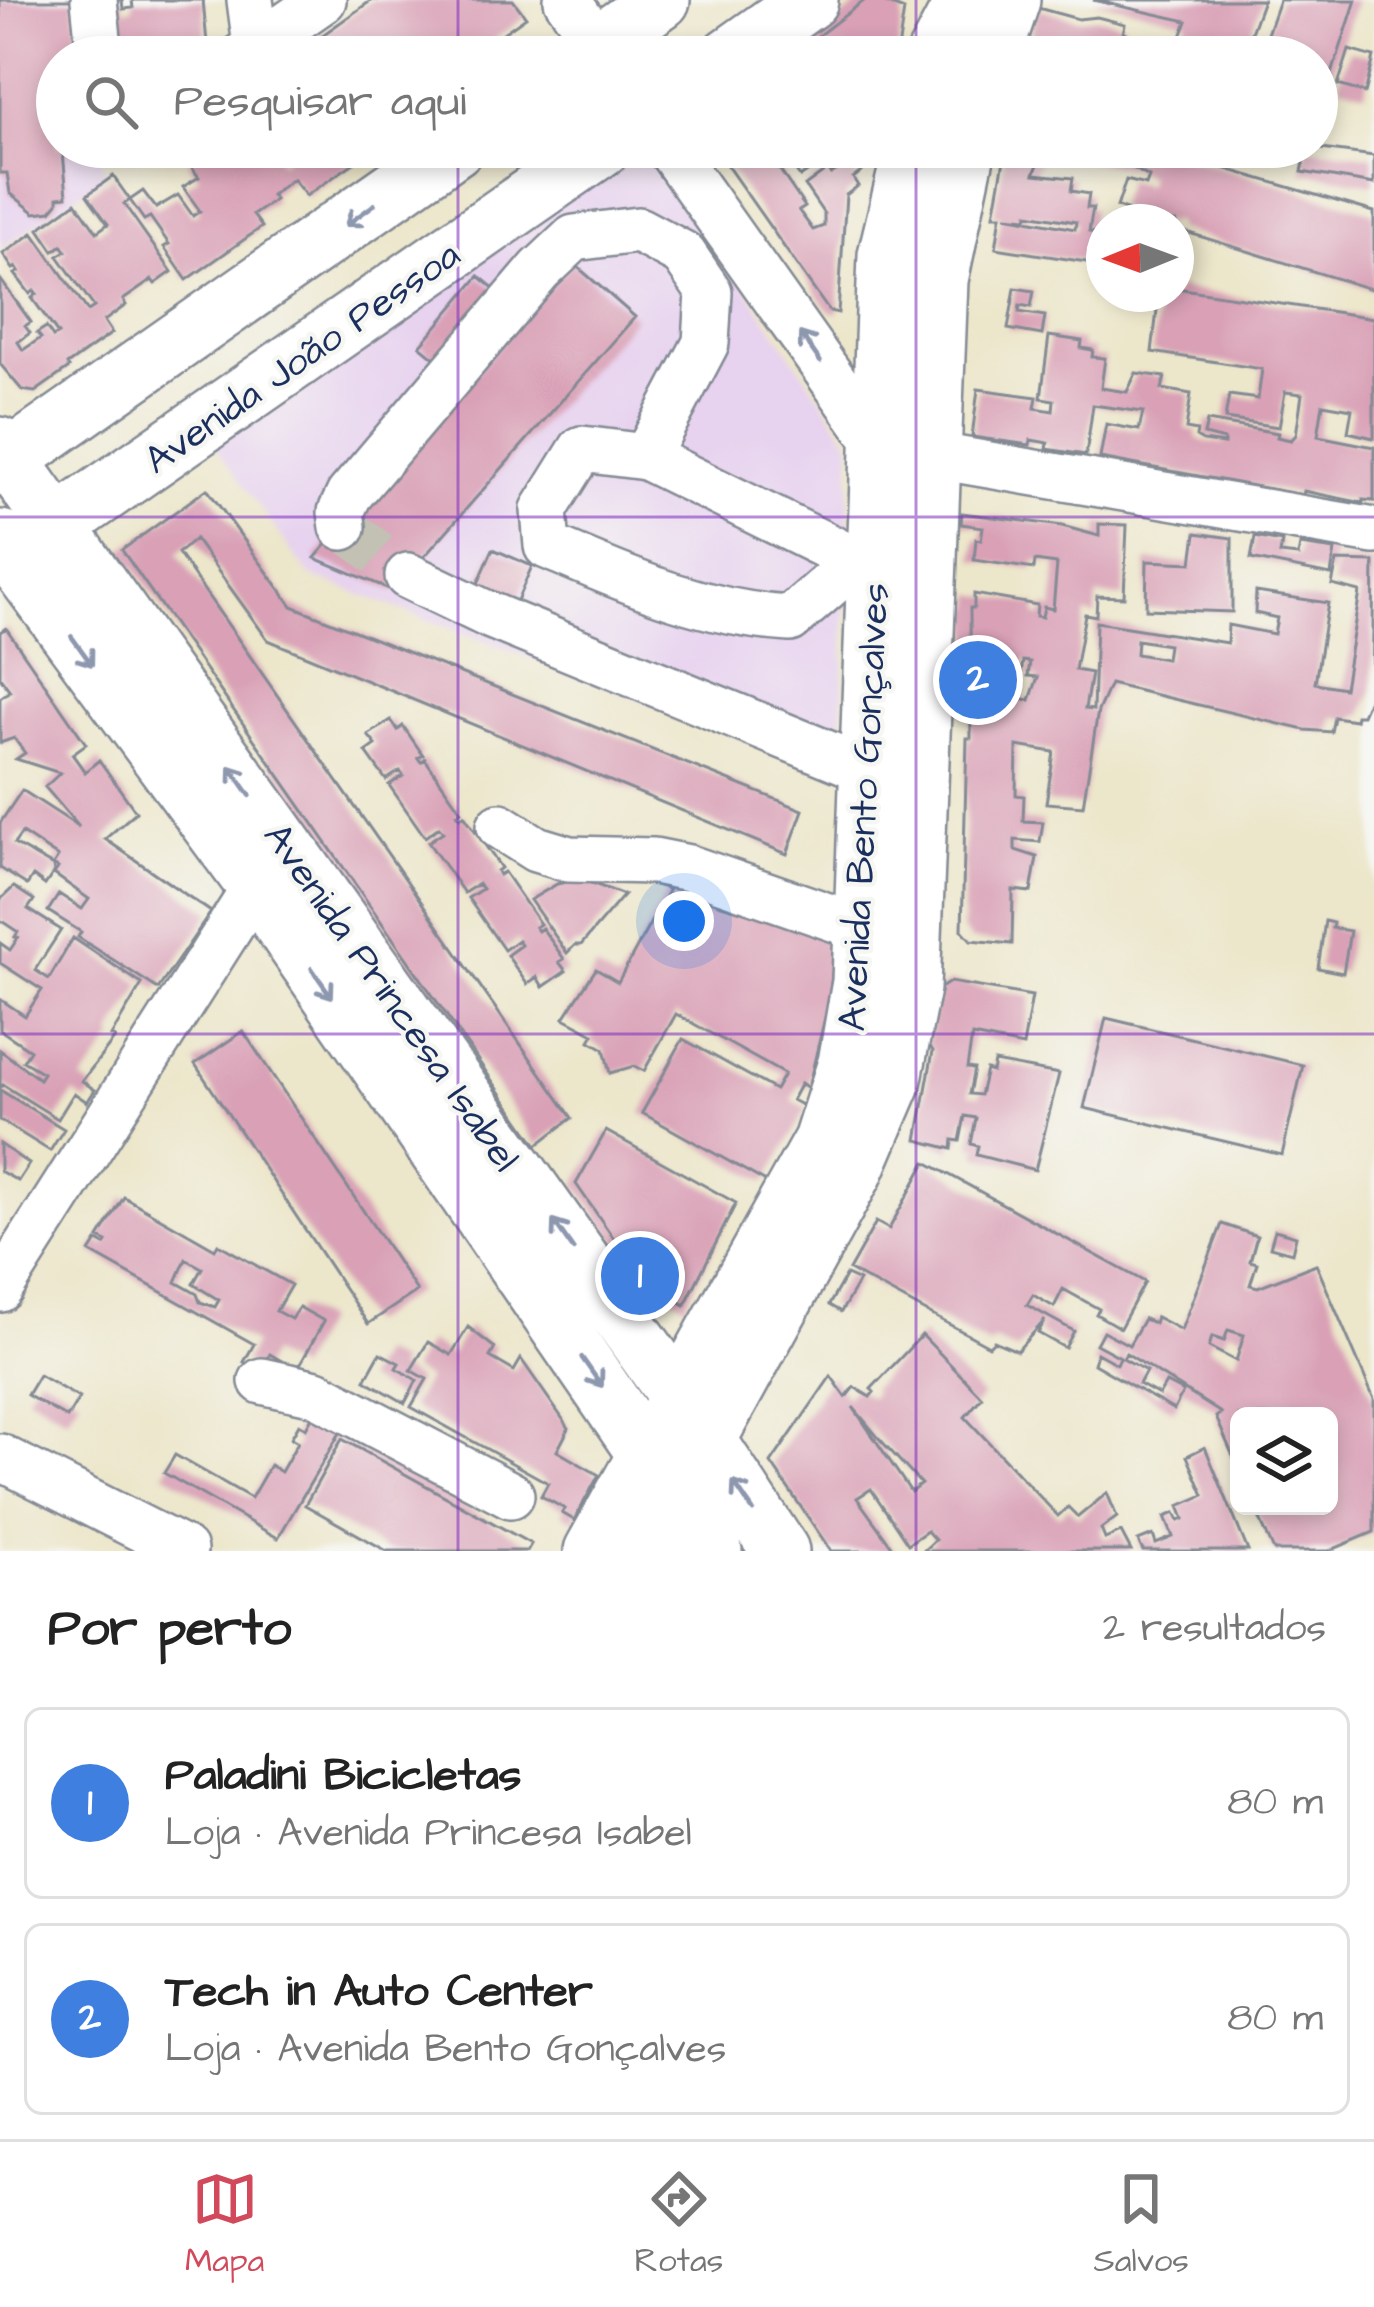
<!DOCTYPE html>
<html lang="pt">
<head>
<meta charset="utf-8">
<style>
	:root { --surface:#fff; --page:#f6f6f6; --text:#222; --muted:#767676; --line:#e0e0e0; --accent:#d1495b }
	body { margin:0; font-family:"Architects Daughter",sans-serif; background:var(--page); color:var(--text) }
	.controls { position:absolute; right:36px; bottom:36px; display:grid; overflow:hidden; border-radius:18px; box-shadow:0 6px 18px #0003 }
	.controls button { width:108px; height:108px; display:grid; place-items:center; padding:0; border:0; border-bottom:3px solid var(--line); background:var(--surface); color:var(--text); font:60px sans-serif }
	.compass { position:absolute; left:1086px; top:204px; width:108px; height:108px; border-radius:50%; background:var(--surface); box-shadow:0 6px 18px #0003; rotate:269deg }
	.you { position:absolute; left:684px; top:921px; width:42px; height:42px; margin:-30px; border:9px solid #fff; border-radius:50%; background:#1a73e8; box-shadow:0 0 0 18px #1a73e833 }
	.badge { display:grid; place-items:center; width:78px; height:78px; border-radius:50%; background:var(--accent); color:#fff; font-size:39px; font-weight:700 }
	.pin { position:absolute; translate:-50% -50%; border:6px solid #fff; box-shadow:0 3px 12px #0006 }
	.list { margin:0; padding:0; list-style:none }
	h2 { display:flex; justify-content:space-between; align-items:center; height:156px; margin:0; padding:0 48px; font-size:51px }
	h2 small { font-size:39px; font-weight:400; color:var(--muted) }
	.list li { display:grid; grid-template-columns:78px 1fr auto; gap:36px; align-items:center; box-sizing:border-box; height:192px; margin:0 24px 24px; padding:0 24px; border:3px solid var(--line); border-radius:18px }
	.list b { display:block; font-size:45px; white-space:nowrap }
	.list p { margin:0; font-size:39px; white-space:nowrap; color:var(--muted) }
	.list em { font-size:39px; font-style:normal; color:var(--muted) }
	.icon { flex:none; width:66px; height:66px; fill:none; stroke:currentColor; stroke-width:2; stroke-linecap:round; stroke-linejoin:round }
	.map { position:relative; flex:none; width:1374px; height:1551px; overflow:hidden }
	.search { position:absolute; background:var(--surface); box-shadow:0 6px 18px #0003; left:36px; right:36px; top:36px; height:132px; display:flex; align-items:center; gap:30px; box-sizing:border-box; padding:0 42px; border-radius:66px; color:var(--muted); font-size:45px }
	.sheet { height:588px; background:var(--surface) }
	nav { display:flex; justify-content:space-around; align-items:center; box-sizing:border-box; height:168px; border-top:3px solid var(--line); background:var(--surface); font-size:33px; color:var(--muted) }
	nav a { display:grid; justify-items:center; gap:6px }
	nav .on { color:var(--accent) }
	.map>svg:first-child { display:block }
	.built { fill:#e7d2ef }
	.building { fill:#d9a0b6; fill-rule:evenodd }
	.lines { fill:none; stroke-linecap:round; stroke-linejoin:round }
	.minor-tunnel { stroke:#c2c1b4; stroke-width:45; stroke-dasharray:45 22; stroke-linecap:butt }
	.minor-casing { stroke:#848a94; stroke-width:50 }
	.major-casing { stroke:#848a94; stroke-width:62 }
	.minor { stroke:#fff; stroke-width:45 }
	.major { stroke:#fff; stroke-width:57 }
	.oneway { stroke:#8d97ae }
	.grid { fill:none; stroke:#7b2cbf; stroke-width:3; stroke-opacity:0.55 }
	.labels { text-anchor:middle; stroke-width:9; stroke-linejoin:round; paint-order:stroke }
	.street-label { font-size:39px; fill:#1b2f5e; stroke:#f6f6f2 }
</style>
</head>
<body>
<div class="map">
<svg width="1374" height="1551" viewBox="0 0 1374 1551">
	<rect width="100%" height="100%" fill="#f6f6f2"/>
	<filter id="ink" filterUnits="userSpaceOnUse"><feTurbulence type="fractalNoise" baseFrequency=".00833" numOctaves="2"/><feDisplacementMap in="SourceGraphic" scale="24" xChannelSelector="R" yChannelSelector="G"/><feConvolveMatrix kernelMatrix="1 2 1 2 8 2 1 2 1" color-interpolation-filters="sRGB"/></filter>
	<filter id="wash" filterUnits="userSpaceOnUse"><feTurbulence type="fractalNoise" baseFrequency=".004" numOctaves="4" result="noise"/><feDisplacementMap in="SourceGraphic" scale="48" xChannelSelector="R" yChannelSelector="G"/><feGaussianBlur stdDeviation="2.7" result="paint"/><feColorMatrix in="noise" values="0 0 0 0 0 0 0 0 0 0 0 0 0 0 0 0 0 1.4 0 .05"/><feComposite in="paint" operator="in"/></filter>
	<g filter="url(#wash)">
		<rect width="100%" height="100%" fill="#ece6ca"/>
		<!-- built -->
		<path class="built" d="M 0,0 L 57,57 L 57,147 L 101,147 L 105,176 L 0,249 Z
			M 625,147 L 650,147 L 851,443 L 840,775 L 309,575 L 209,438 Z"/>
		<g id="blocks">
			<!-- building -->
			<path class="building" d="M 0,0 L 74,0 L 80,57 L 57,57 L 57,147 L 82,147 L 82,150 L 63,152 L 67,196 L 58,197 L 58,203 L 51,211 L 35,213 L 10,193 L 7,173 L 0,173 Z
				M 96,0 L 122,0 L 123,9 L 133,8 L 132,0 L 203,0 L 208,54 L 105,57 Z
				M 372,0 L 513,0 L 526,17 L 469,57 L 321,57 L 311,43 Z
				M 865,0 L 879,0 L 904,10 L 897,57 L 790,57 Z
				M 1093,0 L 1263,0 L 1242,57 L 1173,57 L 1187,21 Z
				M 1279,0 L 1356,0 L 1318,117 L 1317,57 L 1259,57 Z
				M 1038,8 L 1078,19 L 1097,17 L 1125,24 L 1123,33 L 1149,40 L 1144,57 L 1020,57 L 1021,50 L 1025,52 Z
				M 1349,50 L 1374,57 L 1365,93 L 1338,85 Z
				M 206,147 L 271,147 L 281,162 L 286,159 L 278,147 L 377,147 L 306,196 L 293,179 L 271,195 L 275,200 L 253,215 L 262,227 L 187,280 L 164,247 L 169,244 L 150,217 L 144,220 L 130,200 L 124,204 L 172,272 L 155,284 L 152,280 L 123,300 L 126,305 L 104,321 L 112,333 L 67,365 L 69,368 L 35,392 L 22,390 L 0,364 L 0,279 L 31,322 L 25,326 L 30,333 L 18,342 L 23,350 L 41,338 L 37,333 L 46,327 L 53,337 L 58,334 L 32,298 L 37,294 L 34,291 L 30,294 L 15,274 L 19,272 L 16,267 L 13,269 L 3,254 L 33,233 L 88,311 L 94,307 L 58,256 L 66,251 L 62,245 L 54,251 L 39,229 L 76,202 L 97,232 L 108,224 L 87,195 L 113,176 L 130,200 L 143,191 L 156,208 L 178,195 L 193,216 L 200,211 L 183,187 L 199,177 L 188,163 Z
				M 714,147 L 746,147 L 749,152 L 764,147 L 805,207 L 799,211 L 813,230 L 824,226 L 824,214 L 805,186 L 828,169 L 831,174 L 837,170 L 821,147 L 863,147 L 869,156 L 859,163 L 864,170 L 853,178 L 858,186 L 846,195 L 838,313 L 829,311 Z
				M 779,147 L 812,147 L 822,162 L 800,177 Z
				M 1002,147 L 1151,147 L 1374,212 L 1374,290 L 1176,229 L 1176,222 L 1154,222 L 1131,215 L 1132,212 L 1117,207 L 1126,180 L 1146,185 L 1149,177 L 1133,168 L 1043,153 L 1034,174 L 1073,178 L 1071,191 L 1089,194 L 1087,208 L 1093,208 L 1089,232 L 1104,234 L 1104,269 L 1093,267 L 1093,263 L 996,248 L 1001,215 L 994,215 L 1004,160 L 1000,159 ZM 1028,214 L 1076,222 L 1075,229 L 1006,216 L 1027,218 Z
				M 1307,147 L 1374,156 L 1374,184 L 1302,172 Z
				M 572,262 L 635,317 L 394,591 L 315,558 Z
				M 479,276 L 496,290 L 437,360 L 420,346 Z
				M 1015,288 L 1034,291 L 1031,307 L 1020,305 L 1019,312 L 1045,316 L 1042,335 L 1008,329 Z
				M 1176,288 L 1374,318 L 1374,438 L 1348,432 L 1352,409 L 1323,404 L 1318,436 L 1374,447 L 1374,501 L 1363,500 L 1363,503 L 1304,491 L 1303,495 L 1100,458 L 1106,424 L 1139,430 L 1143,412 L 1093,405 L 1086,455 L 1047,449 L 1048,443 L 1031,440 L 1030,445 L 972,437 L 978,389 L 1037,397 L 1035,408 L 1053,411 L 1054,400 L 1041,398 L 1049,336 L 1082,341 L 1081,348 L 1093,350 L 1092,357 L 1105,358 L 1101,388 L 1127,392 L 1136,373 L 1165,377 L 1162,389 L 1191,394 L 1186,429 L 1197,431 L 1196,437 L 1203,441 L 1224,444 L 1224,440 L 1204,435 L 1207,421 L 1278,433 L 1277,437 L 1291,440 L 1296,435 L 1302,394 L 1285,392 L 1279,427 L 1225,419 L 1229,395 L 1258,399 L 1262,369 L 1152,352 L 1159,294 L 1176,294 Z
				M 207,489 L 292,606 L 803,810 L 787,854 L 268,640 L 195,539 L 178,553 L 572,1118 L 537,1145 L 122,550 Z
				M 962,513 L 1062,526 L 1099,536 L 1099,524 L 1127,525 L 1124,597 L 1097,596 L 1096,616 L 1085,614 L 1075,670 L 1091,673 L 1085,709 L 1093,710 L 1096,622 L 1227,643 L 1228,625 L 1274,634 L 1277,618 L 1255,613 L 1256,592 L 1328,603 L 1315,683 L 1344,688 L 1360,592 L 1332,585 L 1337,561 L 1374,562 L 1372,692 L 1362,715 L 1356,715 L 1355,720 L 1334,717 L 1331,732 L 1305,730 L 1110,684 L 1098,711 L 1083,806 L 1046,803 L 1054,752 L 1017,746 L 1016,795 L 1024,796 L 1023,821 L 1043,822 L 1040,842 L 1015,840 L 1015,850 L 1037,857 L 1031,892 L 1013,890 L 1012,944 L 971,940 L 962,930 L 967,738 L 971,738 L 970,608 L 974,608 L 974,594 L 1037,605 L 1036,616 L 1042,617 L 1044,607 L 1053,609 L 1057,564 L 1035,561 L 1034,569 L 974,560 L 976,539 L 981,540 L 983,527 L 961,524 ZM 1137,640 L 1168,645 L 1166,659 L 1136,654 ZM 1023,661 L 1030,662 L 1028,676 L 1038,677 L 1030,700 L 1007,697 L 1011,672 L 1021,674 Z
				M 1196,533 L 1232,538 L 1232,612 L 1146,609 L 1147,561 L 1192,563 Z
				M 1255,537 L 1282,542 L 1280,554 L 1298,556 L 1300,545 L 1335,550 L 1331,575 L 1251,559 Z
				M 493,549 L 532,566 L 515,605 L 476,588 Z
				M 6,628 L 86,744 L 72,754 L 85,772 L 99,760 L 136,812 L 105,839 L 211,912 L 158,989 L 78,937 L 81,932 L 48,911 L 59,894 L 82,909 L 89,899 L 54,874 L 58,868 L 53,865 L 58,857 L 22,833 L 14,844 L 53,866 L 54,872 L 45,885 L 33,876 L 27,885 L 0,868 L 0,823 L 22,790 L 79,827 L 45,787 L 60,773 L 16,759 L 25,753 L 14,738 L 0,743 L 0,698 L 10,691 L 0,677 L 0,632 Z
				M 391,720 L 398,730 L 403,726 L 423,755 L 418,758 L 421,762 L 425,759 L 461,811 L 457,814 L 460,818 L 464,815 L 501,868 L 497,871 L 499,875 L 504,872 L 540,924 L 535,927 L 538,931 L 542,928 L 564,959 L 559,962 L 566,971 L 543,987 L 537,977 L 527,984 L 507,955 L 521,945 L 518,940 L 504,950 L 468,898 L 482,889 L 478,884 L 464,893 L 428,842 L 443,832 L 439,827 L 425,837 L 389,785 L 403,776 L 400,771 L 386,780 L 366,752 L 376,745 L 368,735 Z
				M 580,879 L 624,895 L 581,945 L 575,945 L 567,953 L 530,900 L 557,884 Z
				M 656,882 L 701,882 L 696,897 L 703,900 L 707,886 L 722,892 L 718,904 L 836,939 L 829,1001 L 808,1088 L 801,1083 L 792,1100 L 807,1108 L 766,1182 L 642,1113 L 683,1039 L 775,1090 L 784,1074 L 676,1014 L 644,1071 L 634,1066 L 610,1073 L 604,1049 L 590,1041 L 594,1034 L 564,1018 L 596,969 L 618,982 L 669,889 L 655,885 Z
				M 14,887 L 34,900 L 28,909 L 61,930 L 35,970 L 49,979 L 73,938 L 142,984 L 111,1036 L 115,1038 L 82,1081 L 95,1090 L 87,1102 L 74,1093 L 58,1119 L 3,1085 L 0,1088 L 0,1050 L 39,1079 L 43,1073 L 23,1061 L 30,1050 L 0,1030 L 0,999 L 25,1016 L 42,990 L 0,963 L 0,943 L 10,950 L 18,938 L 15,937 L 18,932 L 0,920 L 0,900 Z
				M 1325,921 L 1333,923 L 1332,928 L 1350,931 L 1343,973 L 1318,968 Z
				M 950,982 L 1032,996 L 1023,1046 L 972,1036 L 967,1068 L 974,1069 L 969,1094 L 980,1095 L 986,1070 L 992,1072 L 994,1062 L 1059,1074 L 1035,1170 L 976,1155 L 978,1146 L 971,1144 L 976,1118 L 965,1116 L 960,1141 L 953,1140 L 952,1149 L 917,1140 L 933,1051 L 927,1043 L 932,1018 L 939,989 Z
				M 1106,1018 L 1303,1065 L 1282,1155 L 1084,1108 Z
				M 243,1031 L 417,1291 L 368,1324 L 195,1064 Z
				M 0,1090 L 64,1129 L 50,1151 L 0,1120 Z
				M 606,1131 L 736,1203 L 685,1305 L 640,1276 L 576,1184 Z
				M 0,1144 L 29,1164 L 18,1181 L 0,1171 Z
				M 926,1162 L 1145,1282 L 1120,1328 L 1096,1314 L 1099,1309 L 1063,1289 L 1054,1307 L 1033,1295 L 1027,1305 L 1074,1331 L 1065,1348 L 1038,1333 L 1045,1320 L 1017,1351 L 994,1341 L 989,1346 L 849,1270 L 876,1222 L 889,1229 Z
				M 124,1197 L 215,1249 L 218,1244 L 291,1285 L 276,1311 L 291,1319 L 299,1307 L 324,1321 L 297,1370 L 270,1354 L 260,1372 L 244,1362 L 254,1344 L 90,1252 L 97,1241 L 105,1245 L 107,1242 L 99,1238 ZM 186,1259 L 202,1268 L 193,1284 L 219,1300 L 215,1307 L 200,1302 L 197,1294 L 176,1282 Z
				M 1222,1224 L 1257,1236 L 1250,1261 L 1257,1263 L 1250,1285 L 1258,1287 L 1316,1264 L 1374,1399 L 1374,1532 L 1329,1551 L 1274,1551 L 1254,1506 L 1329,1506 L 1329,1416 L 1239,1416 L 1239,1470 L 1216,1417 L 1221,1413 L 1126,1353 L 1123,1358 L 1146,1371 L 1139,1384 L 1159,1395 L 1166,1383 L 1183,1392 L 1174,1410 L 1094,1364 L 1097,1353 L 1117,1364 L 1120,1357 L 1096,1344 L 1103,1331 L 1129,1345 L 1144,1319 L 1154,1323 L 1156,1317 L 1181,1330 ZM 1228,1330 L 1244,1335 L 1236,1361 L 1209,1347 L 1212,1337 L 1224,1341 Z
				M 1275,1230 L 1296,1236 L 1292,1253 L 1270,1247 Z
				M 846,1275 L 859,1281 L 841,1312 L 829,1305 Z
				M 468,1327 L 495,1348 L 490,1357 L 514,1371 L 521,1359 L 569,1428 L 557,1451 L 599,1475 L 574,1520 L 562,1513 L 565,1509 L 541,1496 L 548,1483 L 411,1407 L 427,1379 L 411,1370 L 428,1342 L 451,1355 Z
				M 922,1335 L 982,1397 L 965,1417 L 1058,1516 L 1068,1507 L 1078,1517 L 1107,1493 L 1117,1517 L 1101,1529 L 1105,1539 L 1121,1532 L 1131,1551 L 923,1551 L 935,1540 L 927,1531 L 908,1544 L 871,1489 L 857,1498 L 895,1551 L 831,1551 L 771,1463 L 831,1376 L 846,1397 L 854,1387 L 870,1397 L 874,1392 L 871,1389 ZM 853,1407 L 877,1436 L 921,1484 L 911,1492 Z
				M 380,1353 L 399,1363 L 396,1368 L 417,1380 L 405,1403 L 365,1380 Z
				M 39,1375 L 79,1398 L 67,1418 L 27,1395 Z
				M 316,1410 L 344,1426 L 278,1538 L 164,1473 L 175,1455 L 251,1498 L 270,1465 L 281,1472 L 298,1442 L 291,1438 L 299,1424 L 306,1428 Z
				M 342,1439 L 531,1544 L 527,1551 L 387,1551 L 305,1505 Z
				M 1205,1447 L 1248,1551 L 1143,1551 L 1138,1541 L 1153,1535 L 1156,1544 L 1173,1537 L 1165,1517 L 1175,1513 L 1179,1521 L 1184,1519 L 1179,1506 L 1204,1495 L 1187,1456 Z"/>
		</g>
	</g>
	<g filter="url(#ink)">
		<use href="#blocks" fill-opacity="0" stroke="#848a94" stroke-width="3"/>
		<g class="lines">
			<!-- minor-tunnel -->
			<path class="minor-tunnel" d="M 343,527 L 408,576"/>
			<!-- minor casing -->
			<g class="minor-casing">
				<path id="minor" d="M 94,0 L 100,57
					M 250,0 L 256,46
					M 567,0 L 607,57
					M 241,57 L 323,0
					M 668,147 L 878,443
					M 931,455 L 1374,531
					M 343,527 L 341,512 L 349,495 L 540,270 L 574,238 L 638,230 L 683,254 L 709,292 L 706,343 L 646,457
					M 857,561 L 790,619 C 701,614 627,580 547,546 L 544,510 L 582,449 L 646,457 L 857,561 L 874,570
					M 408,576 L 489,615 L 867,770
					M 500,826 L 536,849 L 569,859 L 654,861 L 689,868 L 862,928
					M 0,1289 L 256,886
					M 262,1381 L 316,1393 L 511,1495
					M 0,1457 L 184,1550"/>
			</g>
			<!-- major casing -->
			<g class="major-casing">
				<path id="major" d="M 580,57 L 661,0
					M 729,57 L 809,0
					M 935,57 L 965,0
					M 992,57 L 1011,0
					M 0,446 L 680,1399 L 780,1551
					M 0,466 L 455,147
					M 0,539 L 256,886 L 713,1551
					M 29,545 L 602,147
					M 593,1551 L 822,1141 L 847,1063 L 861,982 L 887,255 L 913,147
					M 646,1551 L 854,1172 L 892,1083 L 911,988 L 939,280 L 967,147"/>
			</g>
			<!-- minor -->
			<use href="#minor" class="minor"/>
			<!-- major -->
			<use href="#major" class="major"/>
		</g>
		<!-- one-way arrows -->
		<defs><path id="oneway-shaft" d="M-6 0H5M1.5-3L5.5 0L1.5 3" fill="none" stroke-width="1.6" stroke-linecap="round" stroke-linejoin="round" transform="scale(3)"/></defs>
		<g class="oneway">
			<use href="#oneway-shaft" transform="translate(360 215) rotate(144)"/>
			<use href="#oneway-shaft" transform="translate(810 347) rotate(-125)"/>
			<use href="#oneway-shaft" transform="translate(82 651) rotate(54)"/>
			<use href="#oneway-shaft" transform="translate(240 781) rotate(-125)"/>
			<use href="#oneway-shaft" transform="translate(322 983) rotate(55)"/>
			<use href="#oneway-shaft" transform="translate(563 1235) rotate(-125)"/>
			<use href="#oneway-shaft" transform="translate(592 1372) rotate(55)"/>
			<use href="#oneway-shaft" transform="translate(743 1496) rotate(-124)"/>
		</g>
	</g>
	<!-- grid -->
	<path class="grid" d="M 458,0 L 458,57M 916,0 L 916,57M 458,147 L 458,1551M 916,147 L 916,1551M 0,517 L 1374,517M 0,1034 L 1374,1034"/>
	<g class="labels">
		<!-- street labels -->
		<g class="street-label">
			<text transform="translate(301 356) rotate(-35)" y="14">Avenida João Pessoa</text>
			<text transform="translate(862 807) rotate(-87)" y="14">Avenida Bento Gonçalves</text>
			<text transform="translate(393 996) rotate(55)" y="14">Avenida Princesa Isabel</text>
		</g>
	</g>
</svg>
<div class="controls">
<button><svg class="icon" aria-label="layers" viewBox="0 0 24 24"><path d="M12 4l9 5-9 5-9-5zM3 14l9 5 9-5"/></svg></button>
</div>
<svg class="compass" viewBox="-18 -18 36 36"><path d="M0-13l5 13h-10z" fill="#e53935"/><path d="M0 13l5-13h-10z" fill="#767676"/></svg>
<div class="you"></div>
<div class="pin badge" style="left:640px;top:1276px;background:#3f7fe0">1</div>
<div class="pin badge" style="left:978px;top:680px;background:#3f7fe0">2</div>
<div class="search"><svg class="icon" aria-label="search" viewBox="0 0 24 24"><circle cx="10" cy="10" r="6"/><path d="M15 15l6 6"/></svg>Pesquisar aqui</div>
</div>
<section class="sheet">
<h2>Por perto<small>2 resultados</small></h2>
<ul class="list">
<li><span class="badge" style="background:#3f7fe0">1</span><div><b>Paladini Bicicletas</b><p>Loja · Avenida Princesa Isabel</p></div><em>80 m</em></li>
<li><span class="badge" style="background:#3f7fe0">2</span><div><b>Tech in Auto Center</b><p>Loja · Avenida Bento Gonçalves</p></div><em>80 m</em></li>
</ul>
</section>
<nav>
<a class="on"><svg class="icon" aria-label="map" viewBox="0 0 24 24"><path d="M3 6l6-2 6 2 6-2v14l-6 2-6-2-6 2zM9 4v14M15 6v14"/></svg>Mapa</a>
<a><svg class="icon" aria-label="directions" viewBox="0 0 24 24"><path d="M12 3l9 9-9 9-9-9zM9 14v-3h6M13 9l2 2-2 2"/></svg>Rotas</a>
<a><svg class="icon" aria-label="saved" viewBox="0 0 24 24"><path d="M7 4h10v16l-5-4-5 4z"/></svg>Salvos</a>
</nav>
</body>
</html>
